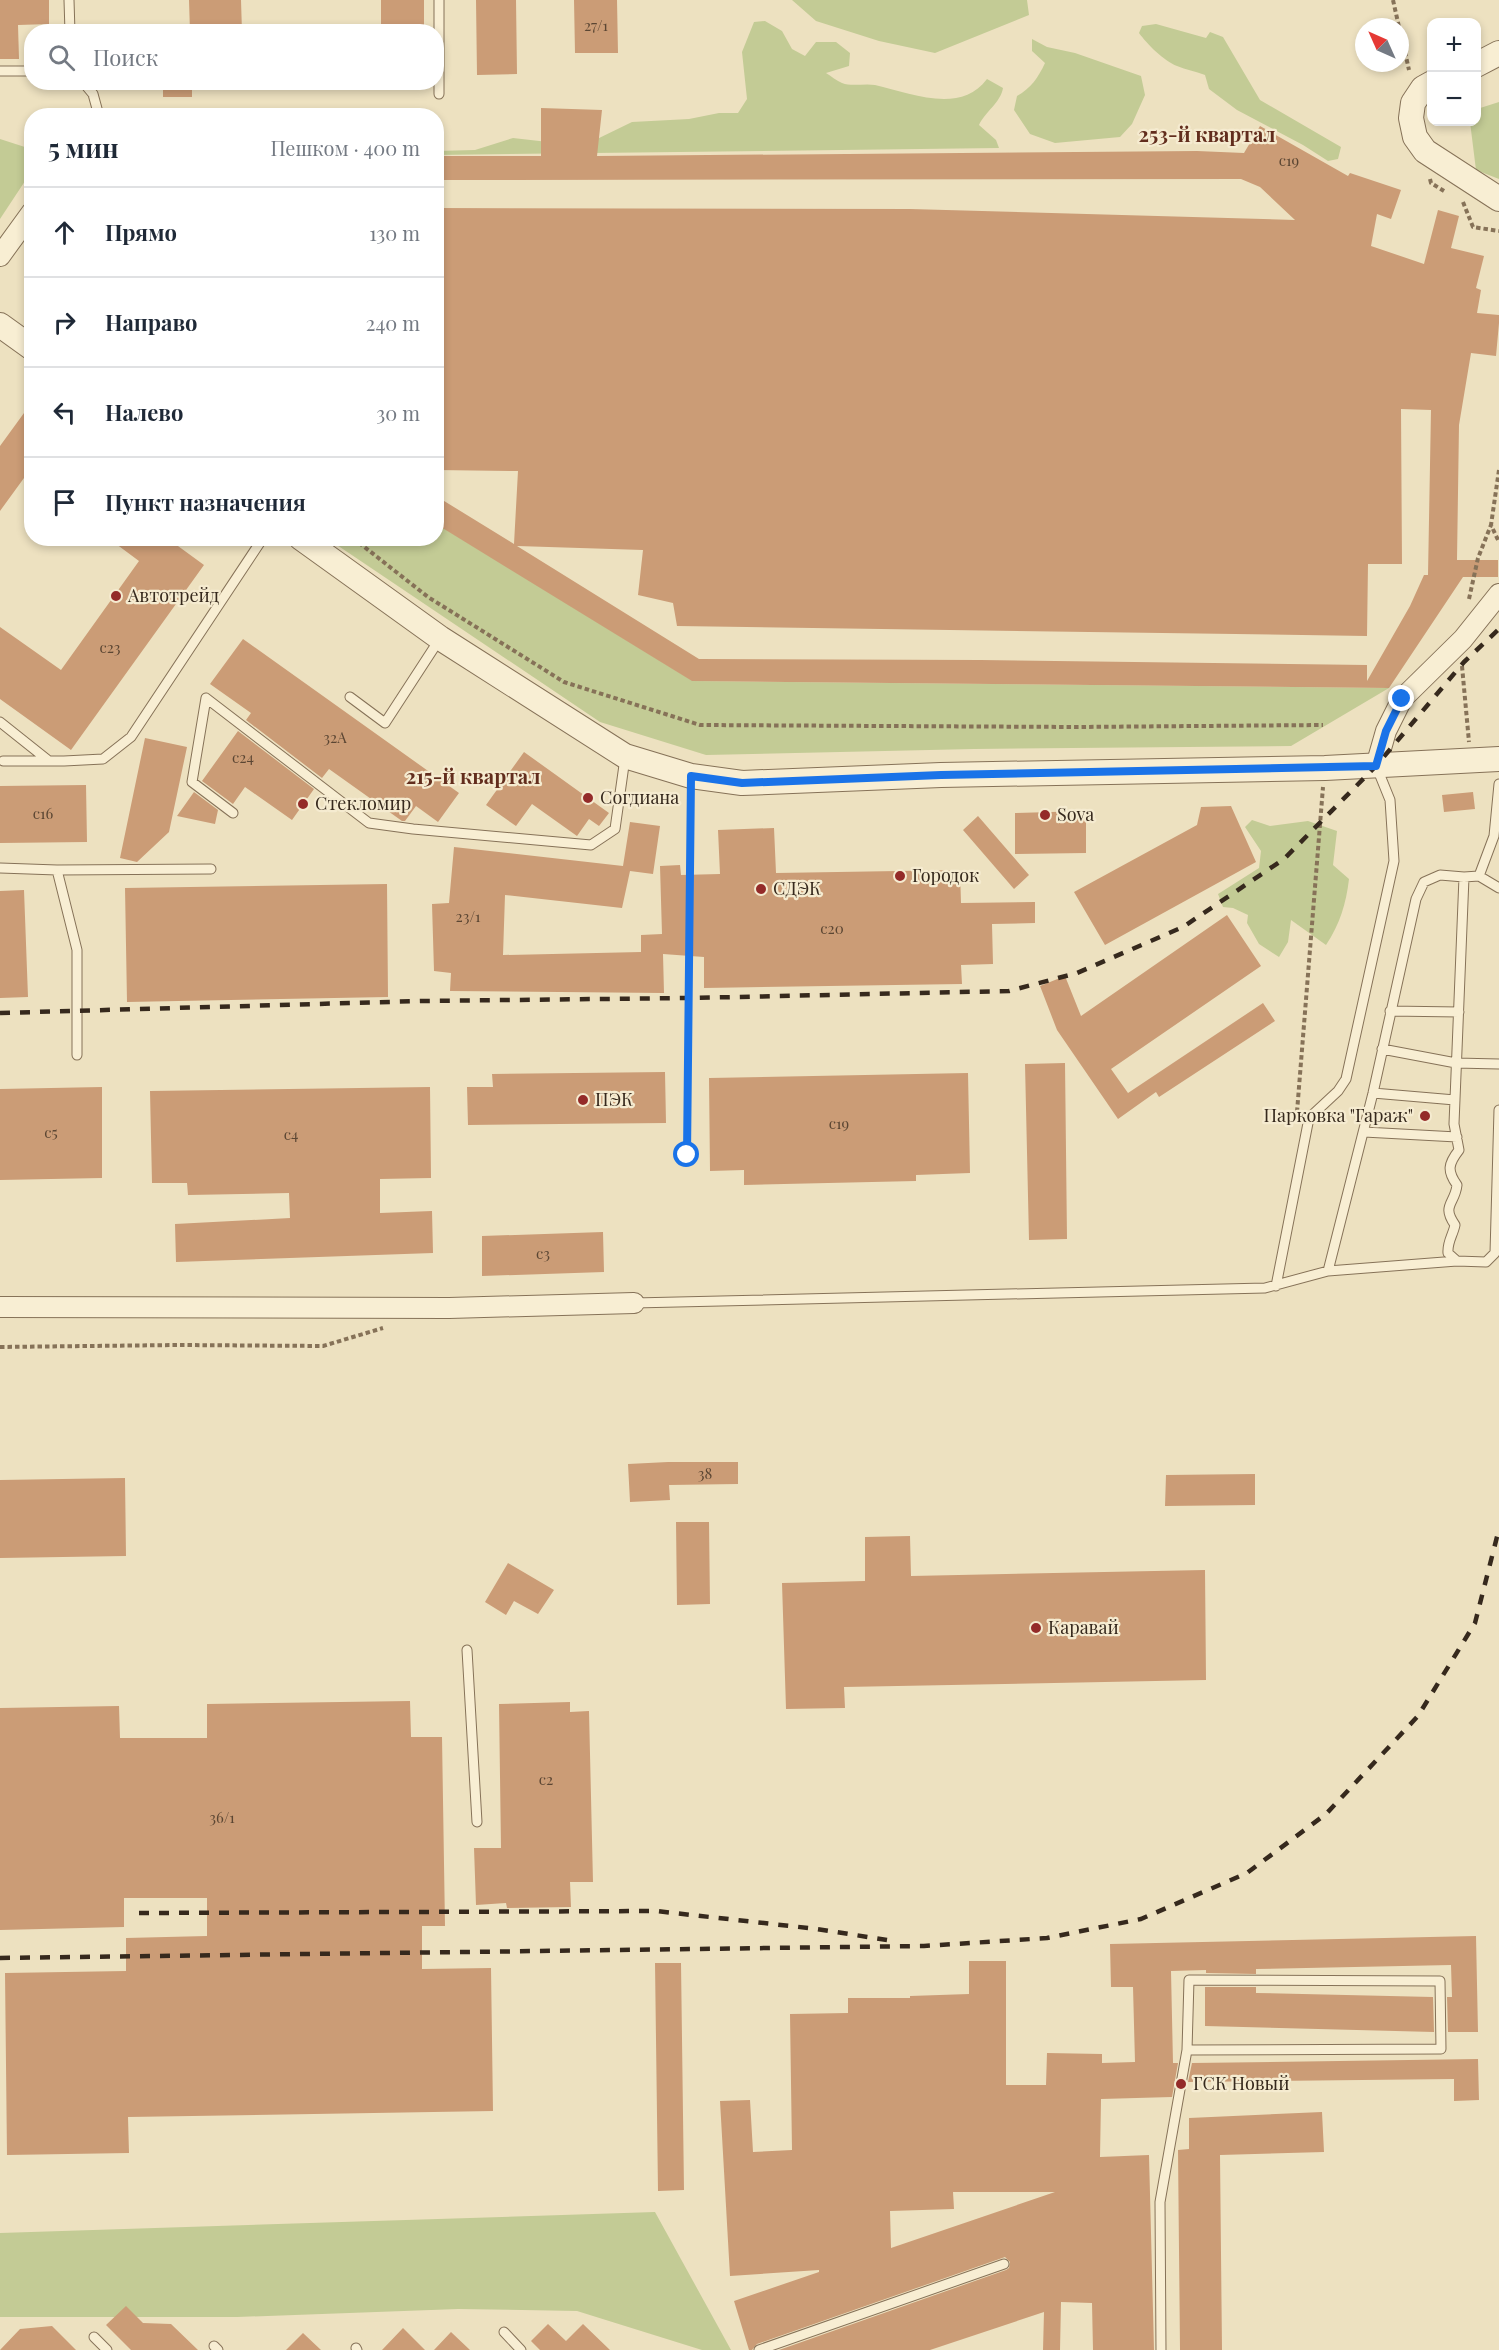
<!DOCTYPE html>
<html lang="ru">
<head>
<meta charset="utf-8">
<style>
	:root { --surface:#fff; --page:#f6f6f7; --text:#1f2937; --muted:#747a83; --line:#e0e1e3 }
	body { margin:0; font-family:"Playfair Display",serif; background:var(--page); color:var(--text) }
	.controls { position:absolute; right:18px; top:18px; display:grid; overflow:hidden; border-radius:12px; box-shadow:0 3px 9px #0003 }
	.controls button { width:54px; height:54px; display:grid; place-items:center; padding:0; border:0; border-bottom:2px solid var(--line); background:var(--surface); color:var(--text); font:30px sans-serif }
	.compass { position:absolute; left:1355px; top:18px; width:54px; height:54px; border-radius:50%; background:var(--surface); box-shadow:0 3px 9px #0003; rotate:315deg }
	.stop { position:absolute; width:18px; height:18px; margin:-14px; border:4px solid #1a73e8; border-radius:50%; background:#fff }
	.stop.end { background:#1a73e8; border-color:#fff; box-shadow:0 2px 6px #0008 }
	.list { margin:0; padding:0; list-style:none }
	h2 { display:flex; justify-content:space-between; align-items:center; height:78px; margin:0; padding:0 24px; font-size:26px }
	h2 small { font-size:20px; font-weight:400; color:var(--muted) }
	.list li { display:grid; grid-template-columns:39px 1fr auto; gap:18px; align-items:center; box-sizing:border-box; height:90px; padding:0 24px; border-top:2px solid var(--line) }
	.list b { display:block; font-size:22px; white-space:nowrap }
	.list em { font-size:20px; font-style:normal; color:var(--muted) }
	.icon { flex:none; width:33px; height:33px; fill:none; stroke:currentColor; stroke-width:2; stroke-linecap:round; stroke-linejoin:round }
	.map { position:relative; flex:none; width:1499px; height:2350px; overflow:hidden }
	.search { position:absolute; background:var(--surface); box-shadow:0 3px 9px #0003; left:24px; top:24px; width:420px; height:66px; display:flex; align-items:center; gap:15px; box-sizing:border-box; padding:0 21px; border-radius:24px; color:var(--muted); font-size:22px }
	.panel { position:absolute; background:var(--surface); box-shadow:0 3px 9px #0003; left:24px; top:108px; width:420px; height:438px; border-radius:24px }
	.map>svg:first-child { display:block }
	.green { fill:#c3cb95 }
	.building { fill:#cb9c76; fill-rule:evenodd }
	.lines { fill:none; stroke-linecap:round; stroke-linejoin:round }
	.service-casing { stroke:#867258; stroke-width:11 }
	.minor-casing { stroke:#867258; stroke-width:22 }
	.tertiary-casing { stroke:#867258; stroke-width:26 }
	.path { stroke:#867258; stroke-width:4; stroke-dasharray:4.5 3; stroke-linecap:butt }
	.service { stroke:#f8eed3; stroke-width:9 }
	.minor { stroke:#f8eed3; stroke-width:20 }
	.tertiary { stroke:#f8eed3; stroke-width:24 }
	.rail { stroke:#36291d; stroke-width:4.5; stroke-dasharray:10 10; stroke-linecap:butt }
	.route { stroke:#1a73e8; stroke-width:8 }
	.poi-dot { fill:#942b29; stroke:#f5ebd0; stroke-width:2 }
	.labels { text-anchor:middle; stroke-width:4.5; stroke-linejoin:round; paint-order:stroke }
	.number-label { font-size:15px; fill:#5b4633 }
	.poi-label { font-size:18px; fill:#36291d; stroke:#f5ebd0; text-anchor:start }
	.neighbourhood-label { font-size:20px; font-weight:bold; fill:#622d1d; stroke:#f5ebd0 }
</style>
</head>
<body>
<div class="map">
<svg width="1499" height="2350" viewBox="0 0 1499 2350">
	<rect width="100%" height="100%" fill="#ede1c0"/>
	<!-- green -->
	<path class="green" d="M 792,0 L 1027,0 L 1029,15 L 935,53 L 879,41 L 816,21 Z
		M 765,21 L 782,31 L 792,49 L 805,56 L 816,42 L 836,42 L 850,53 L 849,66 L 826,73 C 831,76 837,81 842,83 C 852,87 864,83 875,85 C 911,93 960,115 987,79 L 1003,88 C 1001,102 985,112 979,125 L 996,140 L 999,148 L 437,155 L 436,151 L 475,150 L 513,138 L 548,142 L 595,140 L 632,122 L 689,119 L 719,113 L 738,113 L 747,99 L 742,52 L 754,22 Z
		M 1156,24 L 1206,38 L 1210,32 L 1223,37 L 1260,100 L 1341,147 L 1338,159 L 1328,161 L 1303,145 L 1237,110 L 1209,89 L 1205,75 C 1195,71 1186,70 1177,66 C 1164,61 1147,44 1139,33 L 1142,26 Z
		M 1032,39 L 1047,47 L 1075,53 L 1141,76 L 1145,95 L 1132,124 L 1120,137 L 1055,143 L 1030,134 L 1014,110 L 1017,96 C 1031,88 1038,78 1045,63 L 1032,51 Z
		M 1499,102 L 1499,179 L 1476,170 L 1470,122 L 1476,122 L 1477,109 Z
		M 0,139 L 31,149 L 31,172 L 0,219 Z
		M 437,524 L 693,681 L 1389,688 L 1291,746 L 974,749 L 706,755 L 600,722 L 328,539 L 436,538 Z
		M 1252,820 L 1270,826 L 1308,821 L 1337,831 L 1333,865 L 1349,879 C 1346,904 1340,924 1326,945 L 1291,920 L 1288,942 L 1279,957 L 1259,944 L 1247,923 L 1248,915 L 1233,908 L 1223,907 L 1218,894 L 1259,868 L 1261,851 L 1245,827 Z
		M 655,2212 L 731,2350 L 702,2350 L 577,2311 L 458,2309 L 237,2317 L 0,2317 L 0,2233 Z"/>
	<!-- building -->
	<path class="building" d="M 0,0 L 49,0 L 49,24 L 18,25 L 19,59 L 0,59 Z
		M 189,0 L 241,0 L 242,32 L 190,32 Z
		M 381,0 L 424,0 L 424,32 L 381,32 Z
		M 476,0 L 516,0 L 517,74 L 477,75 Z
		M 574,0 L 617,0 L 618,53 L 575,53 Z
		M 163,82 L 192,82 L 192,97 L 163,97 Z
		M 541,108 L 602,110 L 597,156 L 1197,151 L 1244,153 L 1260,126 L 1348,176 L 1350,173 L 1401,190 L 1391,219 L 1377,214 L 1371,246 L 1424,264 L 1438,210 L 1459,216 L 1451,248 L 1484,256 L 1476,288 L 1481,290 L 1477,313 L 1499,315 L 1499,323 L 1496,356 L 1471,353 L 1459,425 L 1457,560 L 1498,560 L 1498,577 L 1463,577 L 1389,688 L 692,681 L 436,524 L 436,496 L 514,544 L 518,471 L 436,470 L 436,208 L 910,209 L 1295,220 L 1260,187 L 1241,179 L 436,180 L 436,156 L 541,156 ZM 1401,409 L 1431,410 L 1428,575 L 1424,575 L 1410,606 L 1367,681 L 1367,665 L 980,660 L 699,659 L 517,546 L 643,550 L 638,595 L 673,603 L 677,626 L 1367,636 L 1368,564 L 1402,564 Z
		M 32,402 L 32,467 L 0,511 L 0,446 Z
		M 108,538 L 167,538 L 204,565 L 71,750 L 0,699 L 0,627 L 61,670 L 139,561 Z
		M 243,639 L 459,793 L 438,822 L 416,806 L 405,821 L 402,821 L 329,769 L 322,778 L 246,720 L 251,713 L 210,684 Z
		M 238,731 L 314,789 L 292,820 L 245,787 L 233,804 L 202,781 Z
		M 145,738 L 187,747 L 169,832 L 137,862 L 120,858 Z
		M 524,752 L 609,813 L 599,826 L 589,819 L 577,836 L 532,804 L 516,826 L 486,805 Z
		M 86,785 L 87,842 L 0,843 L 0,786 Z
		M 194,792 L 218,810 L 215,824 L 177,816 Z
		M 1473,792 L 1475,809 L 1444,812 L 1442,795 Z
		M 1231,806 L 1256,862 L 1105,945 L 1074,892 L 1197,825 L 1201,807 Z
		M 1086,811 L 1086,853 L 1015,854 L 1015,813 Z
		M 978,816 L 1029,875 L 1014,889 L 963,830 Z
		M 630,822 L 660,826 L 653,874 L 630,871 L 622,908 L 505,895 L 503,955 L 641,952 L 641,935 L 662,934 L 660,866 L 680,865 L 681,875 L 720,874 L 718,830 L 774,828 L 776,873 L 960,870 L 961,903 L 1035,902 L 1035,923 L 992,924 L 993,964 L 961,965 L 962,984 L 704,988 L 704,957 L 663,954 L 664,993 L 450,991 L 451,973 L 434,971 L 432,904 L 449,903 L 454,847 L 623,866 Z
		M 387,884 L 388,997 L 127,1002 L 125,888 Z
		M 24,890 L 28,997 L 0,998 L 0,891 Z
		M 1227,915 L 1261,966 L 1111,1069 L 1128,1093 L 1263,1003 L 1275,1021 L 1159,1097 L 1156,1092 L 1118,1119 L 1057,1030 L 1040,986 L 1065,976 L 1081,1016 Z
		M 1065,1063 L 1067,1239 L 1029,1240 L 1025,1064 Z
		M 665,1072 L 666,1123 L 468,1125 L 467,1087 L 493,1087 L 492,1074 Z
		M 968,1073 L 970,1173 L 916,1175 L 916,1181 L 744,1185 L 744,1170 L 710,1171 L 709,1078 Z
		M 102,1087 L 102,1178 L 0,1180 L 0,1089 Z
		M 430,1087 L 431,1178 L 380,1179 L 380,1213 L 432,1211 L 433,1253 L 176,1262 L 175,1224 L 290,1218 L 289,1193 L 188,1195 L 187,1183 L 152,1183 L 150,1091 Z
		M 603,1232 L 604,1272 L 482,1276 L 482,1236 Z
		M 668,1462 L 738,1462 L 738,1484 L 669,1485 L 670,1500 L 630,1502 L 628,1464 Z
		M 1255,1474 L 1255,1505 L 1165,1506 L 1166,1475 Z
		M 125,1478 L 126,1556 L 0,1558 L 0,1480 Z
		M 676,1522 L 709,1522 L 710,1604 L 677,1605 Z
		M 910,1536 L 911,1576 L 1205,1570 L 1206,1680 L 844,1687 L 845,1708 L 786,1709 L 782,1583 L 865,1581 L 865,1537 Z
		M 508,1563 L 554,1590 L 538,1614 L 514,1601 L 506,1615 L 485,1602 Z
		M 410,1701 L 411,1737 L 442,1737 L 445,1926 L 422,1926 L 422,1969 L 491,1968 L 493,2111 L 128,2117 L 129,2153 L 7,2155 L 5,1973 L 126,1971 L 126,1938 L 207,1936 L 207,1898 L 124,1898 L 124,1927 L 0,1930 L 0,1708 L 119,1706 L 120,1738 L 207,1738 L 207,1704 Z
		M 570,1702 L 570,1712 L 589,1711 L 593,1882 L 570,1882 L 571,1907 L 507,1908 L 506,1903 L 476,1905 L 474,1848 L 501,1848 L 499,1704 Z
		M 1476,1936 L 1478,2032 L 1448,2032 L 1447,1997 L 1452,1997 L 1451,1965 L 1256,1969 L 1256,1974 L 1206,1973 L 1206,1970 L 1171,1971 L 1173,2063 L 1178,2063 L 1172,2097 L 1101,2099 L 1100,2157 L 1149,2155 L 1154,2350 L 1093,2350 L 1092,2303 L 1061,2302 L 1060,2350 L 1043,2350 L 1044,2312 L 930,2350 L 779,2350 L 1006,2270 L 1009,2268 L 1010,2262 L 1005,2257 L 757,2344 L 752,2350 L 749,2350 L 734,2301 L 819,2272 L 819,2270 L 730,2276 L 720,2101 L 750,2100 L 753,2152 L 792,2150 L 790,2014 L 848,2013 L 848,1998 L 910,1998 L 910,1996 L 969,1994 L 969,1961 L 1006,1961 L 1006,2085 L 1046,2085 L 1047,2053 L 1102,2054 L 1102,2063 L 1135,2062 L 1133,1987 L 1111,1987 L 1110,1944 ZM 953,2192 L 1055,2192 L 891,2248 L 890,2211 L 954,2209 Z
		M 655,1963 L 681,1963 L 684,2190 L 658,2191 Z
		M 1205,1987 L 1256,1987 L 1256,1993 L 1433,1997 L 1434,2032 L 1205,2026 Z
		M 1478,2059 L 1479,2100 L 1454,2101 L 1454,2079 L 1188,2082 L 1192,2063 Z
		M 1322,2112 L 1324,2152 L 1220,2155 L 1222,2350 L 1180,2350 L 1178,2150 L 1189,2149 L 1189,2118 Z
		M 126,2306 L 143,2323 L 171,2324 L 198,2350 L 131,2350 L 106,2325 Z
		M 548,2324 L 566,2341 L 583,2324 L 610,2350 L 540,2350 L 531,2341 Z
		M 52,2326 L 76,2350 L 0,2350 L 20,2329 Z
		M 403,2328 L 425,2350 L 382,2350 Z
		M 451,2332 L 470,2350 L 434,2350 Z
		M 303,2333 L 321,2350 L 286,2350 Z"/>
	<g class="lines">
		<!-- service casing -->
		<g class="service-casing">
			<path id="service" d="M 69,0 L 70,32
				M 439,0 L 439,94
				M 0,71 L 32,71
				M 83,82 L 93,94 L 99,116
				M 350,697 L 385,723 L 439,640
				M 0,722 L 49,761
				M 3,761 L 64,761 L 103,759 L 131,737 L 263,538
				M 233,813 L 192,782 L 206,698 L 369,823 L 413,829 L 591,845 L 615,829 L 625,758
				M 0,868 L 57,870 L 77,950 L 77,1055
				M 57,870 L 211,869
				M 1479,876 L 1494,836 L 1499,784
				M 1499,888 L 1479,876 L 1464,877 L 1440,875 L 1424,882 L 1416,899 L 1373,1093 L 1328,1271 L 1457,1261 L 1486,1262 L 1495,1253 L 1499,1110
				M 1390,1011 L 1459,1012
				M 1382,1049 L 1456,1063 L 1499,1064
				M 1373,1093 L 1455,1100
				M 1364,1132 L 1457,1137
				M 1457,1261 L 1448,1253 C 1447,1242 1453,1235 1455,1225 C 1441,1205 1455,1204 1457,1185 C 1447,1171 1448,1164 1459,1150 L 1454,1124 L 1464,877
				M 1276,1286 L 1309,1118 L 1338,1091 L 1346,1079 L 1394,861 L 1390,800 L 1377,768
				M 634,1303 L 1265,1288 L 1328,1271
				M 467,1650 L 477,1822
				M 504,2332 L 521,2350
				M 94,2337 L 107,2350
				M 214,2346 L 218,2350
				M 356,2348 L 357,2350
				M 759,2350 L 1004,2264
				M 1161,2350 L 1160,2202 L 1187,2050 L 1189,1980 L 1440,1981 L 1441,2049 L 1187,2050"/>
		</g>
		<!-- minor casing -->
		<g class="minor-casing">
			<path id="minor" d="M 0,256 L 32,212
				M 1376,766 L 1386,731 L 1402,699 L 1463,639 L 1499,594
				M 0,1307 L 449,1308 L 634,1303"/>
		</g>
		<!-- tertiary casing -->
		<g class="tertiary-casing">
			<path id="tertiary" d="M 1476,65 L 1499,53
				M 1432,83 L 1423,88 L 1413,103 L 1411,118 L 1415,137 L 1425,151 L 1499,199
				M 0,325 L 32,348
				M 301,538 L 440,638 L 625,756 L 691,776 L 742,783 L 941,775 L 1325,768 L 1499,759"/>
		</g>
		<!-- path -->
		<path class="path" d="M 1393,0 L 1399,27
			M 1400,30 L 1409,70
			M 1430,179 L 1431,183 L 1444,191
			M 1463,202 L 1473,227 L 1499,231
			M 1499,470 L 1491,525 L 1499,542
			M 353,538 L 428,597 L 564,682 L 700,725 L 1075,727 L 1323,725
			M 1469,599 L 1478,558 L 1491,525
			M 1462,666 L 1469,742
			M 1297,1112 L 1323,787
			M 687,1155 L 691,794
			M 0,1347 L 179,1345 L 323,1346 L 383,1328"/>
		<!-- service -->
		<use href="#service" class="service"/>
		<!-- minor -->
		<use href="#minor" class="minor"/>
		<!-- tertiary -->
		<use href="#tertiary" class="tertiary"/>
		<!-- rail -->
		<path class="rail" d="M 0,1013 L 421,1001 L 690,998 L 1009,991 L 1077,973 L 1183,927 L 1284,859 L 1376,766 L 1464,662 L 1499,629
			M 139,1913 L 656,1911 L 817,1929 L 887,1940
			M 0,1958 L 924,1946 L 1047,1938 L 1141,1919 L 1247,1873 L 1326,1814 L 1418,1716 L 1475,1623 L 1499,1529"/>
	</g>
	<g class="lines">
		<!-- route -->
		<path class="route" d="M 687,1155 L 691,776 L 742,783 L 941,775 L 1376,766 L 1386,731 L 1402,699"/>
	</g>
	<!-- markers -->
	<g class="poi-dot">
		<circle cx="116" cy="596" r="6"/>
		<circle cx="588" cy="798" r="6"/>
		<circle cx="303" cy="804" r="6"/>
		<circle cx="1045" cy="815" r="6"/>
		<circle cx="900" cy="876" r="6"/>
		<circle cx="761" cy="889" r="6"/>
		<circle cx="583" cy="1100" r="6"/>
		<circle cx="1425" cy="1116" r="6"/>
		<circle cx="1036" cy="1628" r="6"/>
		<circle cx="1181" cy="2084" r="6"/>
	</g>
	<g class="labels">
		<!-- number labels -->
		<g class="number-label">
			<text x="596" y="31">27/1</text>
			<text x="1289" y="166">с19</text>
			<text x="110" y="653">с23</text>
			<text x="335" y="743">32А</text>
			<text x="243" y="763">с24</text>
			<text x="43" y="819">с16</text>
			<text x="468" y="922">23/1</text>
			<text x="832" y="934">с20</text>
			<text x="839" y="1129">с19</text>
			<text x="51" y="1138">с5</text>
			<text x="291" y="1140">с4</text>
			<text x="543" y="1259">с3</text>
			<text x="705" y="1479">38</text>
			<text x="546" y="1785">с2</text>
			<text x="222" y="1823">36/1</text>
		</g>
		<!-- poi labels -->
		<g class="poi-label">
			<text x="128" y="602">Автотрейд</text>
			<text x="600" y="804">Согдиана</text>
			<text x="315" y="810">Стекломир</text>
			<text x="1057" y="821">Sova</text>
			<text x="912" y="882">Городок</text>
			<text x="773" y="895">СДЭК</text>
			<text x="595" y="1106">ПЭК</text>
			<text x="1413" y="1122" text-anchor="end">Парковка "Гараж"</text>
			<text x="1048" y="1634">Каравай</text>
			<text x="1193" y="2090">ГСК Новый</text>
		</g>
		<!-- neighbourhood labels -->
		<g class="neighbourhood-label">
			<text x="1207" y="142">253-й квартал</text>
			<text x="473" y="784">215-й квартал</text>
		</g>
	</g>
</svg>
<div class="controls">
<button>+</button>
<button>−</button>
</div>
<svg class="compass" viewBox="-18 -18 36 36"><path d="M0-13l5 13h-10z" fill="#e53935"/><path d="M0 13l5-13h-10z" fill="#747a83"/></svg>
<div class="stop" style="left:687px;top:1155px"></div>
<div class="stop end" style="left:1402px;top:699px"></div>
<div class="search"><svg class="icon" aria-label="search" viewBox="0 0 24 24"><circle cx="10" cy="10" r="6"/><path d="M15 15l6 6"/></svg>Поиск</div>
<section class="panel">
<h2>5 мин<small>Пешком · 400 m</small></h2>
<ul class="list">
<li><svg class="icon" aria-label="ahead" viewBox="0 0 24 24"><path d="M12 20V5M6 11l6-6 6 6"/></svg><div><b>Прямо</b></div><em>130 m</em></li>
<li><svg class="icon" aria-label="right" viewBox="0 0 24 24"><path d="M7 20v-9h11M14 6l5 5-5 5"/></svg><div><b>Направо</b></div><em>240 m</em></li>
<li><svg class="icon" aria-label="left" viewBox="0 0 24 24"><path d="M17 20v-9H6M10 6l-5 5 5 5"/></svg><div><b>Налево</b></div><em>30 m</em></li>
<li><svg class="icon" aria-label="arrive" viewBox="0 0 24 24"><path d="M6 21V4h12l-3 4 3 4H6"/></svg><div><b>Пункт назначения</b></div></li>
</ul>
</section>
</div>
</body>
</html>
